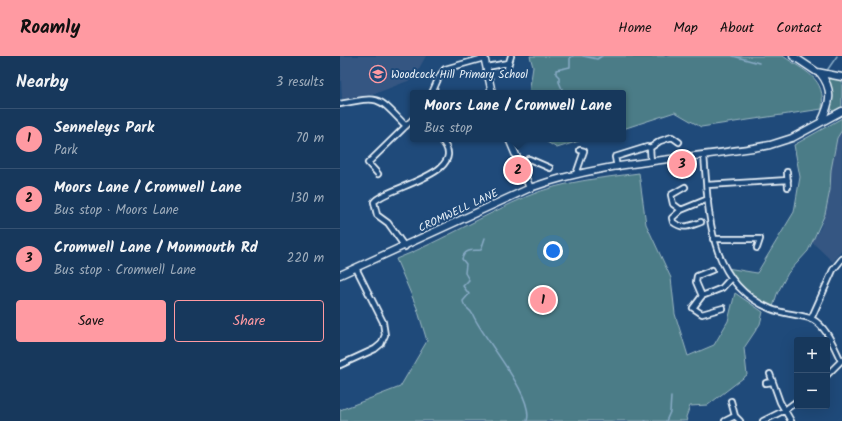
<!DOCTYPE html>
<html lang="en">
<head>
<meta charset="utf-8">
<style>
	:root { --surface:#17385c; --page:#244365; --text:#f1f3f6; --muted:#9eacbb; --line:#365272; --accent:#ff9aa2 }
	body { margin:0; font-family:Kalam,sans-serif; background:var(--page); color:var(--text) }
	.controls { position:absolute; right:12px; bottom:12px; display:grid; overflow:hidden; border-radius:4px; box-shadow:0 4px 16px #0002 }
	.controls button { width:36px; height:36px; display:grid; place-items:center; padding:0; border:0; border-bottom:1px solid var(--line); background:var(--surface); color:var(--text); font:20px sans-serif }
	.you { position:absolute; left:213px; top:195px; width:14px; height:14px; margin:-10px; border:3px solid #fff; border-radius:50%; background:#1a73e8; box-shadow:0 0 0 6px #1a73e833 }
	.badge { display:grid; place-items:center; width:26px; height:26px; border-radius:50%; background:var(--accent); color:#111; font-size:13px; font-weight:700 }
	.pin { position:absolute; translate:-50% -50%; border:2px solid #fff; box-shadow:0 1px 4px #0006 }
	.popup { position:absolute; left:70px; top:34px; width:216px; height:52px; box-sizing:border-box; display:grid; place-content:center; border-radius:4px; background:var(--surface); filter:drop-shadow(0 1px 3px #0005); font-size:13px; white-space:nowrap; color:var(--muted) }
	.popup b { font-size:15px; color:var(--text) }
	.popup::after { content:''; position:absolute; left:50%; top:100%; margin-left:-8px; border:8px solid transparent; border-top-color:var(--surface) }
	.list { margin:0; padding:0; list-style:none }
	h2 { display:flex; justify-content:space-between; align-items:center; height:52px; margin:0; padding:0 16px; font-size:17px }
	h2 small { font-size:13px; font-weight:400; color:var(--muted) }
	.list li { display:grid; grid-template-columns:26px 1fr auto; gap:12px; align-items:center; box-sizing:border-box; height:60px; padding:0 16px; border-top:1px solid var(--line) }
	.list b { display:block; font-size:15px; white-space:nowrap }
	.list p { margin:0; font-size:13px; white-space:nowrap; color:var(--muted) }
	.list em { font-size:13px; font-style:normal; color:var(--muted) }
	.actions { display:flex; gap:8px; padding:12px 16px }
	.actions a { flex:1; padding:9px 0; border:1px solid var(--accent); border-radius:4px; text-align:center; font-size:14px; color:var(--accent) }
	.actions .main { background:var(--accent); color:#111 }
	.map { position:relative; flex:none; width:502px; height:365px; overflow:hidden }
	header { display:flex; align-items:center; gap:24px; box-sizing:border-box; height:56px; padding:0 20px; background:var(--accent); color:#111 }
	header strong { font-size:19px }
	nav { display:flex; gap:22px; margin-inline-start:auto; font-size:14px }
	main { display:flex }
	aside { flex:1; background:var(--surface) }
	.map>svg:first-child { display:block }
	.built { fill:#365782 }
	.green { fill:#4c7c87; stroke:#9ab6c0 }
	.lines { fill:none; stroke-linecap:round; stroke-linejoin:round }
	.stream { stroke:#88abc6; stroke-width:1.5 }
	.street-casing { stroke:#e8f1f8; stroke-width:8 }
	.secondary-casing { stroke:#e8f1f8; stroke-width:9 }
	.street { stroke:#1f4a7a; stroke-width:4.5 }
	.secondary { stroke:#1f4a7a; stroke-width:6 }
	.labels { text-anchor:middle; stroke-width:4; stroke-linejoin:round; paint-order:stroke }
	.poi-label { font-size:11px; fill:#e8f1f8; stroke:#1f4a7a; text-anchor:start }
	.street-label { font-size:11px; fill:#e8f1f8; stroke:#1f4a7a }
</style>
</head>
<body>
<header>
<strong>Roamly</strong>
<nav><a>Home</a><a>Map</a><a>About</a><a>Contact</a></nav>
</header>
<main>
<aside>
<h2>Nearby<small>3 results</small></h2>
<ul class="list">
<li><span class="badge">1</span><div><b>Senneleys Park</b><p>Park</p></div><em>70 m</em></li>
<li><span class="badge">2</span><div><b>Moors Lane / Cromwell Lane</b><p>Bus stop · Moors Lane</p></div><em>130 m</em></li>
<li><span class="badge">3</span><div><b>Cromwell Lane / Monmouth Rd</b><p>Bus stop · Cromwell Lane</p></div><em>220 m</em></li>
</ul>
<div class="actions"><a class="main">Save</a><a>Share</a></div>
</aside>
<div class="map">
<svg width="502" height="365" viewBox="0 0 502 365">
	<rect width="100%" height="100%" fill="#1f4a7a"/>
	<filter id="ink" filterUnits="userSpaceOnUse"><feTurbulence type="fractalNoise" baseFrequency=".025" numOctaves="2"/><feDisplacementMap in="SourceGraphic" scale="8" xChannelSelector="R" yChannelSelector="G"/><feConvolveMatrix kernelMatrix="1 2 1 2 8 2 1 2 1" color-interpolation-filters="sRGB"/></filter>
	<g filter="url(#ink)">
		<!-- built -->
		<path class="built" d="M 0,0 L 86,0 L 73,23 L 34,38 L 2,43 Z
			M 502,74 L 502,193 L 493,206 L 472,186 L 481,171 L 490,134 L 491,114 L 497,82 Z"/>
		<!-- green -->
		<path class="green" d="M 190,0 L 443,0 C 465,16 486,21 482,53 L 361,71 L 335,56 L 283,73 L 283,37 L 189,37 L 193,11 Z
			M 487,20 L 502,22 L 502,51 L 494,56 L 491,53 L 492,41 Z
			M 502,62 L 502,74 L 497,82 L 491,114 L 490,134 L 485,158 L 468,195 L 448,217 L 437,238 L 433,251 C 416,243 398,228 387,212 L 417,217 L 454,156 L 460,121 L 454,89 Z
			M 202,83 L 245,83 L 217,92 Z
			M 299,117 L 306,168 L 331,222 L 335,258 L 348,300 L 374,289 L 388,265 L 395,237 L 423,256 L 420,268 L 404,292 L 407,319 L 368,349 L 350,350 L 346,361 L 347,365 L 0,365 L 0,354 L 60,331 L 87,285 L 77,252 L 56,203 C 102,185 143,159 188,140 C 223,125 262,122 299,117 Z"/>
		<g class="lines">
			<!-- stream -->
			<path class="stream" d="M 243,0 L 257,3 L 262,0
				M 393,0 L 419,7
				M 488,13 L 497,0
				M 216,37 L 218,37
				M 221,37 L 222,33 L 219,26 L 219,21 L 216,18 L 216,14 L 230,11 L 230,2 L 233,0
				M 179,84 L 180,83
				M 145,182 L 141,194 C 133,195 125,192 122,203 L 126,208 L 125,217 L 129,224 L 123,230 L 129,238 L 123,245 C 124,253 130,252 133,259 C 144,284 195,340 187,365
				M 305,365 L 306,365
				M 326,365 L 330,356 L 331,341"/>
			<!-- street casing -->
			<g class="street-casing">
				<path id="street" d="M 147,11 L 168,7
					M 167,13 L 171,0
					M 92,37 L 99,21 L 105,13 L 144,2
					M 0,48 C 41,40 37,40 66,70
					M 310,92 L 320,85 L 332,81 L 339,86
					M 364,99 C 369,157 367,226 431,253 C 443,258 463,259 472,263 C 487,271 494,291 501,305
					M 180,108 L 189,103 L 210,112
					M 277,111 L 275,101 L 307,91 L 310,92 L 311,106
					M 447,116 L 448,131
					M 38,118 L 28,107 L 73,63
					M 236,118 L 244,95 L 240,94
					M 367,129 L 448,124
					M 345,131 L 331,139 L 333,148 L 341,154 L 332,162 L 333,166 C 343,174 349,170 361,166
					M 341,154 L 368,143
					M 373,183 L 420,183 L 417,192
					M 65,191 L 48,167 L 37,159 L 34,146 C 45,131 135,117 100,83
					M 372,214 L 357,220 L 356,226 L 362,240 L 353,252 L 362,258 L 383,252
					M 362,240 L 382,232 L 391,222
					M 471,263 L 493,214 L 502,203
					M 0,309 L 35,293 L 41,288 L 45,279 L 43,266 L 16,212
					M 430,318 L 440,346 L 451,365
					M 487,319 L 502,304
					M 426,327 L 432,326
					M 391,345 L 395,360 L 400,365
					M 385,365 L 395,360
					M 423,365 L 445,354 L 457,345"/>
			</g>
			<!-- secondary casing -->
			<g class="secondary-casing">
				<path id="secondary" d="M 144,0 L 152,37
					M 453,0 L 477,16 L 502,21
					M 480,17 C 494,34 490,48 481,66
					M 169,83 L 190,132
					M 0,219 L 190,132 C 266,104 351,104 430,89 L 452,82 L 502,55"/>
			</g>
			<!-- street -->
			<use href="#street" class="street"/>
			<!-- secondary -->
			<use href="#secondary" class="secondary"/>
		</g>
	</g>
	<!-- icons -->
	<defs>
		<g id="school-ring" transform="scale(0.9)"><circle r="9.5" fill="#1f4a7a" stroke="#ff9aa2" stroke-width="1.5"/><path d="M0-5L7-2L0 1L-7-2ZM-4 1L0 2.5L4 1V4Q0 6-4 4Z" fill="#ff9aa2"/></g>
	</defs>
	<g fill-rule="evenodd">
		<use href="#school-ring" x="38" y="18"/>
	</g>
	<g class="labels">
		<!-- poi labels -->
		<g class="poi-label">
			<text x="51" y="22">Woodcock Hill Primary School</text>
		</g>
		<!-- street labels -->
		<g class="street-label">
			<text transform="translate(118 154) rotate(-25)" y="4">CROMWELL LANE</text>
		</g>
	</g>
</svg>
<div class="controls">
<button>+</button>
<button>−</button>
</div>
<div class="you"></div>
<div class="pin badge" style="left:203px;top:244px">1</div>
<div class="pin badge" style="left:178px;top:114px">2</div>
<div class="popup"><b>Moors Lane / Cromwell Lane</b>Bus stop</div>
<div class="pin badge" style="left:342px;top:108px">3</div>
</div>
</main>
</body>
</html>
